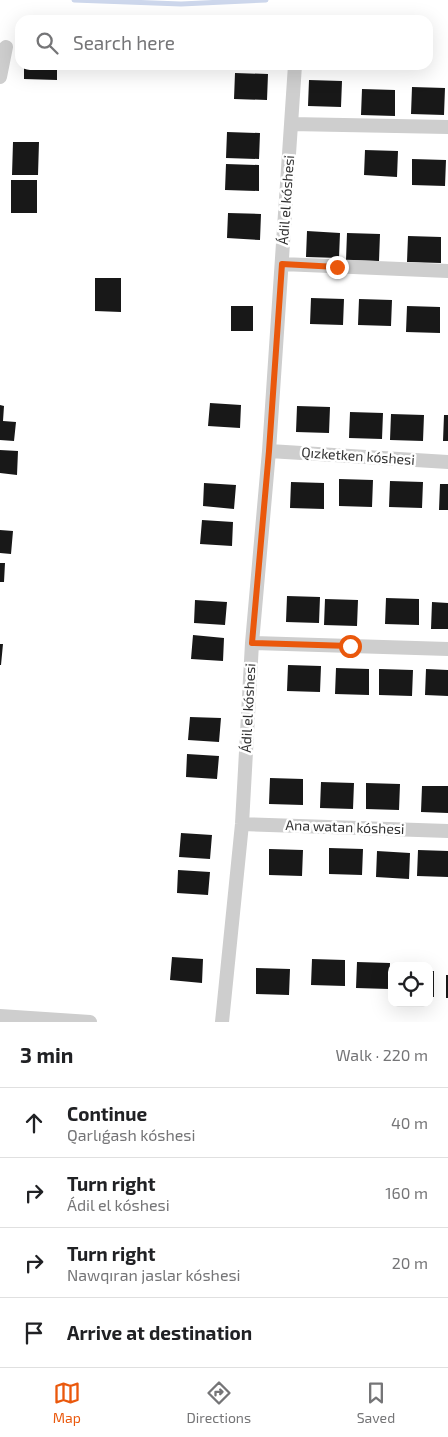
<!DOCTYPE html>
<html lang="en">
<head>
<meta charset="utf-8">
<style>
	:root { --surface:#fff; --page:#f2f2f2; --text:#202124; --muted:#757577; --line:#e0e0e0; --accent:#ea580c }
	body { margin:0; font-family:"Exo 2",sans-serif; background:var(--page); color:var(--text) }
	.controls { position:absolute; right:15px; bottom:15px; display:grid; overflow:hidden; border-radius:10px; box-shadow:0 5px 20px #0002 }
	.controls button { width:45px; height:45px; display:grid; place-items:center; padding:0; border:0; border-bottom:1px solid var(--line); background:var(--surface); color:var(--text); font:25px sans-serif }
	.stop { position:absolute; width:15px; height:15px; margin:-11px; border:4px solid #ea580c; border-radius:50%; background:#fff }
	.stop.end { background:#ea580c; border-color:#fff; box-shadow:0 1px 5px #0008 }
	.list { margin:0; padding:0; list-style:none }
	h2 { display:flex; justify-content:space-between; align-items:center; height:65px; margin:0; padding:0 20px; font-size:21px }
	h2 small { font-size:16px; font-weight:400; color:var(--muted) }
	.list li { display:grid; grid-template-columns:32px 1fr auto; gap:15px; align-items:center; box-sizing:border-box; height:70px; padding:0 20px; border-top:1px solid var(--line) }
	.list b { display:block; font-size:19px; white-space:nowrap }
	.list p { margin:0; font-size:16px; white-space:nowrap; color:var(--muted) }
	.list em { font-size:16px; font-style:normal; color:var(--muted) }
	.icon { flex:none; width:28px; height:28px; fill:none; stroke:currentColor; stroke-width:2; stroke-linecap:round; stroke-linejoin:round }
	.map { position:relative; flex:none; width:448px; height:1022px; overflow:hidden }
	.search { position:absolute; background:var(--surface); box-shadow:0 5px 20px #0002; left:15px; right:15px; top:15px; height:55px; display:flex; align-items:center; gap:12px; box-sizing:border-box; padding:0 18px; border-radius:15px; color:var(--muted); font-size:19px }
	.sheet { height:345px; background:var(--surface) }
	nav { display:flex; justify-content:space-around; align-items:center; box-sizing:border-box; height:70px; border-top:1px solid var(--line); background:var(--surface); font-size:14px; color:var(--muted) }
	nav a { display:grid; justify-items:center; gap:2px }
	nav .on { color:var(--accent) }
	.map>svg:first-child { display:block }
	.lines { fill:none; stroke-linecap:round; stroke-linejoin:round }
	.stream { stroke:#cdd7ec; stroke-width:5 }
	.building { fill:#181818 }
	.minor { stroke:#cecece; stroke-width:14 }
	.route { stroke:#ea580c; stroke-width:6 }
	.labels { text-anchor:middle; stroke-width:5; stroke-linejoin:round; paint-order:stroke }
	.street-label { font-size:14px; fill:#313131; stroke:#fff }
</style>
</head>
<body>
<div class="map">
<svg width="448" height="1022" viewBox="0 0 448 1022">
	<rect width="100%" height="100%" fill="#fff"/>
	<g class="lines">
		<!-- stream -->
		<path class="stream" d="M 74,0 L 181,4 L 266,0"/>
	</g>
	<!-- building -->
	<path class="building" d="M 24,65 L 57,65 L 57,80 L 24,79 Z
		M 235,73 L 268,74 L 267,100 L 234,99 Z
		M 309,80 L 342,81 L 341,107 L 308,106 Z
		M 412,87 L 445,88 L 444,115 L 411,114 Z
		M 362,89 L 395,90 L 395,116 L 361,115 Z
		M 227,132 L 260,133 L 259,159 L 226,158 Z
		M 13,142 L 39,142 L 38,175 L 12,175 Z
		M 365,150 L 398,151 L 397,177 L 364,175 Z
		M 412,159 L 446,160 L 445,186 L 412,185 Z
		M 226,164 L 259,165 L 259,191 L 225,190 Z
		M 11,180 L 37,180 L 37,213 L 11,213 Z
		M 228,213 L 261,214 L 260,240 L 227,238 Z
		M 307,231 L 340,233 L 339,258 L 306,257 Z
		M 347,233 L 380,234 L 379,261 L 346,260 Z
		M 408,236 L 441,237 L 441,263 L 407,262 Z
		M 95,278 L 121,278 L 121,312 L 95,311 Z
		M 311,298 L 344,299 L 343,325 L 310,324 Z
		M 359,299 L 392,300 L 391,326 L 358,325 Z
		M 231,306 L 253,306 L 253,331 L 231,331 Z
		M 407,306 L 440,307 L 440,333 L 406,332 Z
		M 210,403 L 241,405 L 240,428 L 208,426 Z
		M 0,405 L 4,406 L 3,421 L 16,422 L 14,441 L 0,440 Z
		M 297,406 L 330,407 L 329,433 L 296,432 Z
		M 350,412 L 383,413 L 382,439 L 349,438 Z
		M 391,414 L 424,415 L 423,441 L 390,440 Z
		M 444,415 L 448,415 L 448,441 L 443,441 Z
		M 0,450 L 18,451 L 17,475 L 0,473 Z
		M 339,479 L 373,480 L 372,507 L 339,506 Z
		M 390,481 L 423,482 L 422,508 L 389,507 Z
		M 291,482 L 324,483 L 324,509 L 290,508 Z
		M 204,483 L 236,485 L 234,509 L 203,506 Z
		M 440,484 L 448,484 L 448,510 L 439,510 Z
		M 202,520 L 233,522 L 232,546 L 200,544 Z
		M 0,530 L 13,531 L 11,554 L 0,553 Z
		M 0,563 L 5,563 L 4,582 L 0,582 Z
		M 287,596 L 320,597 L 319,623 L 286,622 Z
		M 386,598 L 419,599 L 419,625 L 385,624 Z
		M 325,599 L 358,600 L 357,626 L 324,625 Z
		M 195,600 L 227,602 L 225,625 L 194,623 Z
		M 432,602 L 448,603 L 448,629 L 431,629 Z
		M 193,635 L 224,638 L 223,661 L 191,659 Z
		M 0,644 L 3,644 L 1,665 L 0,665 Z
		M 288,665 L 321,666 L 320,692 L 287,691 Z
		M 336,668 L 369,669 L 369,695 L 335,694 Z
		M 379,669 L 413,670 L 412,696 L 379,695 Z
		M 426,669 L 448,670 L 448,696 L 425,695 Z
		M 190,717 L 221,718 L 219,742 L 188,740 Z
		M 187,754 L 219,756 L 217,779 L 186,777 Z
		M 270,778 L 303,779 L 303,805 L 269,804 Z
		M 321,782 L 354,783 L 353,809 L 320,808 Z
		M 366,783 L 400,784 L 399,810 L 366,809 Z
		M 422,786 L 448,786 L 448,813 L 421,812 Z
		M 181,833 L 212,835 L 210,859 L 179,857 Z
		M 329,848 L 363,849 L 362,875 L 329,874 Z
		M 269,849 L 303,850 L 302,876 L 269,875 Z
		M 418,850 L 448,851 L 448,877 L 417,876 Z
		M 377,851 L 410,853 L 409,879 L 376,877 Z
		M 178,870 L 210,872 L 208,895 L 177,893 Z
		M 172,957 L 203,959 L 202,983 L 170,980 Z
		M 312,959 L 345,960 L 345,986 L 311,985 Z
		M 357,962 L 390,963 L 389,989 L 356,988 Z
		M 256,968 L 290,969 L 289,995 L 256,994 Z
		M 429,971 L 434,971 L 434,997 L 429,997 Z
		M 446,975 L 448,975 L 448,998 L 446,998 Z"/>
	<g class="lines">
		<!-- minor -->
		<path class="minor" d="M 0,77 L 6,47
			M 291,124 L 448,127
			M 282,264 L 448,271
			M 269,451 L 448,462
			M 252,643 L 448,649
			M 242,824 L 448,831
			M 0,1016 L 90,1022
			M 222,1022 L 242,824 L 252,643 L 269,451 L 295,65"/>
	</g>
	<g class="lines">
		<!-- route -->
		<path class="route" d="M 337,267 L 282,264 L 269,451 L 252,643 L 350,646"/>
	</g>
	<g class="labels">
		<!-- street labels -->
		<g class="street-label">
			<text transform="translate(286 200) rotate(-86)" y="5">Ádil el kóshesi</text>
			<text transform="translate(358 456) rotate(4)" y="5">Qızketken kóshesi</text>
			<text transform="translate(248 708) rotate(-87)" y="5">Ádil el kóshesi</text>
			<text transform="translate(345 827) rotate(2)" y="5">Ana watan kóshesi</text>
		</g>
	</g>
</svg>
<div class="controls">
<button><svg class="icon" aria-label="locate" viewBox="0 0 24 24"><circle cx="12" cy="12" r="6"/><path d="M12 2v4M12 18v4M2 12h4M18 12h4"/></svg></button>
</div>
<div class="stop" style="left:350px;top:646px"></div>
<div class="stop end" style="left:337px;top:267px"></div>
<div class="search"><svg class="icon" aria-label="search" viewBox="0 0 24 24"><circle cx="10" cy="10" r="6"/><path d="M15 15l6 6"/></svg>Search here</div>
</div>
<section class="sheet">
<h2>3 min<small>Walk · 220 m</small></h2>
<ul class="list">
<li><svg class="icon" aria-label="ahead" viewBox="0 0 24 24"><path d="M12 20V5M6 11l6-6 6 6"/></svg><div><b>Continue</b><p>Qarlıǵash kóshesi</p></div><em>40 m</em></li>
<li><svg class="icon" aria-label="right" viewBox="0 0 24 24"><path d="M7 20v-9h11M14 6l5 5-5 5"/></svg><div><b>Turn right</b><p>Ádil el kóshesi</p></div><em>160 m</em></li>
<li><svg class="icon" aria-label="right" viewBox="0 0 24 24"><path d="M7 20v-9h11M14 6l5 5-5 5"/></svg><div><b>Turn right</b><p>Nawqıran jaslar kóshesi</p></div><em>20 m</em></li>
<li><svg class="icon" aria-label="arrive" viewBox="0 0 24 24"><path d="M6 21V4h12l-3 4 3 4H6"/></svg><div><b>Arrive at destination</b></div></li>
</ul>
</section>
<nav>
<a class="on"><svg class="icon" aria-label="map" viewBox="0 0 24 24"><path d="M3 6l6-2 6 2 6-2v14l-6 2-6-2-6 2zM9 4v14M15 6v14"/></svg>Map</a>
<a><svg class="icon" aria-label="directions" viewBox="0 0 24 24"><path d="M12 3l9 9-9 9-9-9zM9 14v-3h6M13 9l2 2-2 2"/></svg>Directions</a>
<a><svg class="icon" aria-label="saved" viewBox="0 0 24 24"><path d="M7 4h10v16l-5-4-5 4z"/></svg>Saved</a>
</nav>
</body>
</html>
